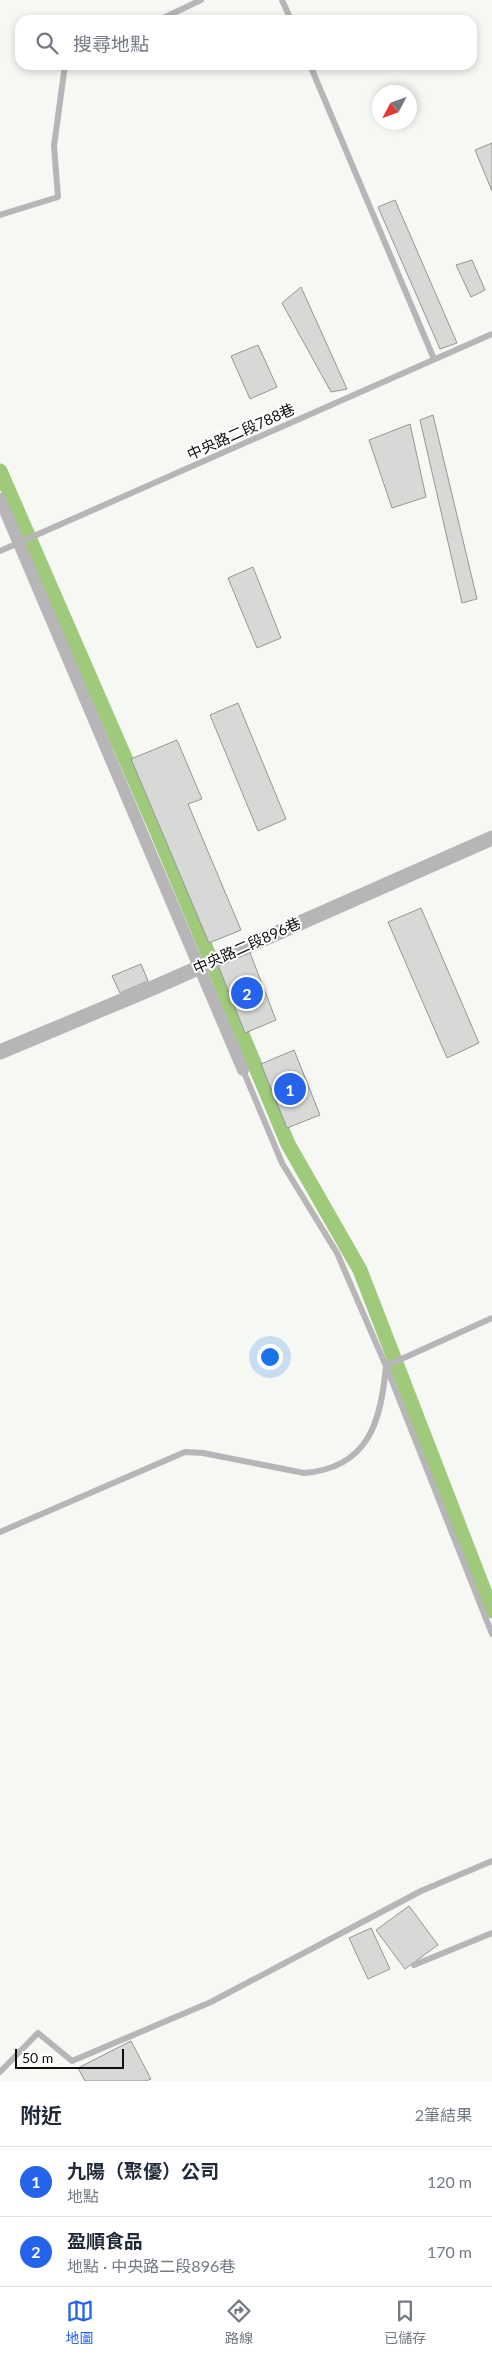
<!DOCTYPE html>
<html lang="zh-TW">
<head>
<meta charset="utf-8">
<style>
	:root { --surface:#fff; --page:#f6f6f7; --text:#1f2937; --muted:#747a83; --line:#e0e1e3; --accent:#2563eb }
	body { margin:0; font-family:Lato,"Noto Sans TC",sans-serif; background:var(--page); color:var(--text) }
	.compass { position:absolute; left:372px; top:85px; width:45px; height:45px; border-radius:50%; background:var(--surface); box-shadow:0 2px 8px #0003; rotate:229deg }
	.scale { position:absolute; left:15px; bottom:12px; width:109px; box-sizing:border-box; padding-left:5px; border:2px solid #0e0f0e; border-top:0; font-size:14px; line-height:18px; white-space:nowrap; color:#0e0f0e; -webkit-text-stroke:4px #fff; paint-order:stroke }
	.you { position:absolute; left:269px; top:1356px; width:18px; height:18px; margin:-12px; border:4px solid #fff; border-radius:50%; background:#1a73e8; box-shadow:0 0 0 8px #1a73e833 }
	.badge { display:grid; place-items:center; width:32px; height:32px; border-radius:50%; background:var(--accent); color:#fff; font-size:16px; font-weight:700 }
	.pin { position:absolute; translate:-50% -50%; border:2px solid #fff; box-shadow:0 1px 5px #0006 }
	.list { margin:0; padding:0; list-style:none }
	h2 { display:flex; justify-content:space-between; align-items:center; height:65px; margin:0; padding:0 20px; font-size:21px }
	h2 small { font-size:16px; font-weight:400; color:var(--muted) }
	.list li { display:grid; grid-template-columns:32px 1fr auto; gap:15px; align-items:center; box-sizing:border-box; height:70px; padding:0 20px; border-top:1px solid var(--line) }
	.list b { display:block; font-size:19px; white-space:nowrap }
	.list p { margin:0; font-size:16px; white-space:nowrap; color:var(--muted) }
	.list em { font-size:16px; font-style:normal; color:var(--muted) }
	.icon { flex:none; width:28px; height:28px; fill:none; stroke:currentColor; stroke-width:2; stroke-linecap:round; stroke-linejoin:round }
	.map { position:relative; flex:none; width:492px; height:2081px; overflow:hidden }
	.search { position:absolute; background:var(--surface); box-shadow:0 2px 8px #0003; left:15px; right:15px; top:15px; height:55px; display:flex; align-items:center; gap:12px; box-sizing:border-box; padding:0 18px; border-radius:15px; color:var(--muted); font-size:19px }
	.sheet { height:205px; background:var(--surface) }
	nav { display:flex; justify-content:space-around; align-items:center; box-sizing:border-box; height:70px; border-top:1px solid var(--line); background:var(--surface); font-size:14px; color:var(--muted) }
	nav a { display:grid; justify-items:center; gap:2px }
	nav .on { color:var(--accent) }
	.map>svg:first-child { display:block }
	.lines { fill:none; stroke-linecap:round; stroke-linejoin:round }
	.canal { stroke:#9fc97b; stroke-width:15 }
	.building { fill:#d7d9d6; stroke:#959794 }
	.service { stroke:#b7b5b7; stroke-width:6 }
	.minor { stroke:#b7b5b7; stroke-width:12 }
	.tertiary { stroke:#b7b5b7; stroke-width:15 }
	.labels { text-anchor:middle; stroke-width:4; stroke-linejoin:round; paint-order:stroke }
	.street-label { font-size:15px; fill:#0e0f0e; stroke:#fff }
</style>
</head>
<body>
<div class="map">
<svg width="492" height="2081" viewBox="0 0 492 2081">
	<rect width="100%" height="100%" fill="#f6f8f4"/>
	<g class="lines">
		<!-- canal -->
		<path class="canal" d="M 0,471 L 156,829 L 288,1144 L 360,1270 L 492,1611"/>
	</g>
	<!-- building -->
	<path class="building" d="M 492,143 L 492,191 L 475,150 Z
		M 395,200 L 457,343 L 440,349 L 378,207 Z
		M 472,260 L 485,290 L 471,297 L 456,265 Z
		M 301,287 L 347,389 L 331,392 L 282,303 Z
		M 258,345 L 277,387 L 250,399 L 231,356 Z
		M 433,415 L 477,599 L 462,603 L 420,420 Z
		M 410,424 L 426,497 L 392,508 L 369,440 Z
		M 253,567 L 281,638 L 257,648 L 228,578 Z
		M 238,703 L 286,819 L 258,831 L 210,715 Z
		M 177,740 L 202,799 L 188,804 L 241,930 L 209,943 L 131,759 Z
		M 421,908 L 479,1043 L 447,1058 L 388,922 Z
		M 250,953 L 276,1020 L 245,1033 L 218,965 Z
		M 141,964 L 148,981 L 120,993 L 112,976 Z
		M 294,1050 L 320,1115 L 287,1128 L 261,1064 Z
		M 409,1906 L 438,1945 L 405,1969 L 376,1930 Z
		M 371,1928 L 390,1969 L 368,1979 L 349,1938 Z
		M 131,2041 L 151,2079 L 146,2081 L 85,2081 L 78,2068 Z"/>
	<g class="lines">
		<!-- service -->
		<path class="service" d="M 282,0 L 291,20
			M 159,20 L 201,0
			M 310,65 L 434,359
			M 0,215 L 58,197 L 54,146 L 65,65
			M 0,551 L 492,334
			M 243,1070 L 282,1163 L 337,1253 L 386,1366 L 492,1634
			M 0,1532 L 185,1452 L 203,1453 L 304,1473 C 369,1468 381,1421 386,1366 L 492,1318
			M 414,1965 L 492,1933
			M 0,2072 L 38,2033 L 72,2061 L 211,2002 L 421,1891 L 492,1861"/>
		<!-- minor -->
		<path class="minor" d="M 0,499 L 243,1070"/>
		<!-- tertiary -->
		<path class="tertiary" d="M 0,1052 L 155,987 L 492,838"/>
	</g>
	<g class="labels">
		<!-- street labels -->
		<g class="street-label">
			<text transform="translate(241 432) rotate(-24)" y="5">中央路二段788巷</text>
			<text transform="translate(247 946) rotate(-24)" y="5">中央路二段896巷</text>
		</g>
	</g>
</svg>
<svg class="compass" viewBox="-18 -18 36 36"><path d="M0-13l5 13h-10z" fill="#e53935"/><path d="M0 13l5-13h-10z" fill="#747a83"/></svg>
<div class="scale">50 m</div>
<div class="you"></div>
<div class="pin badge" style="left:290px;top:1089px">1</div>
<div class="pin badge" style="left:247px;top:993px">2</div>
<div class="search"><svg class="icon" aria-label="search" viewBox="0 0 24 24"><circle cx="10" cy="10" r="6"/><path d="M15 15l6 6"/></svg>搜尋地點</div>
</div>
<section class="sheet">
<h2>附近<small>2筆結果</small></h2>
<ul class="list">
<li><span class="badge">1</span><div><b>九陽（聚優）公司</b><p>地點</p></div><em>120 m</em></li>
<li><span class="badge">2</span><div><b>盈順食品</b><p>地點 · 中央路二段896巷</p></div><em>170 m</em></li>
</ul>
</section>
<nav>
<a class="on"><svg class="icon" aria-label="map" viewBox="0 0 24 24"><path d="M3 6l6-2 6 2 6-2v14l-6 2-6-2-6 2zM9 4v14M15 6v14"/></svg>地圖</a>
<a><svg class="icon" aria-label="directions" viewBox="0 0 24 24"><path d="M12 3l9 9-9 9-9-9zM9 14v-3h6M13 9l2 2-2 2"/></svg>路線</a>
<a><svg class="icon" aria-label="saved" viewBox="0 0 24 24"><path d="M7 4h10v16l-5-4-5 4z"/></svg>已儲存</a>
</nav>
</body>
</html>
